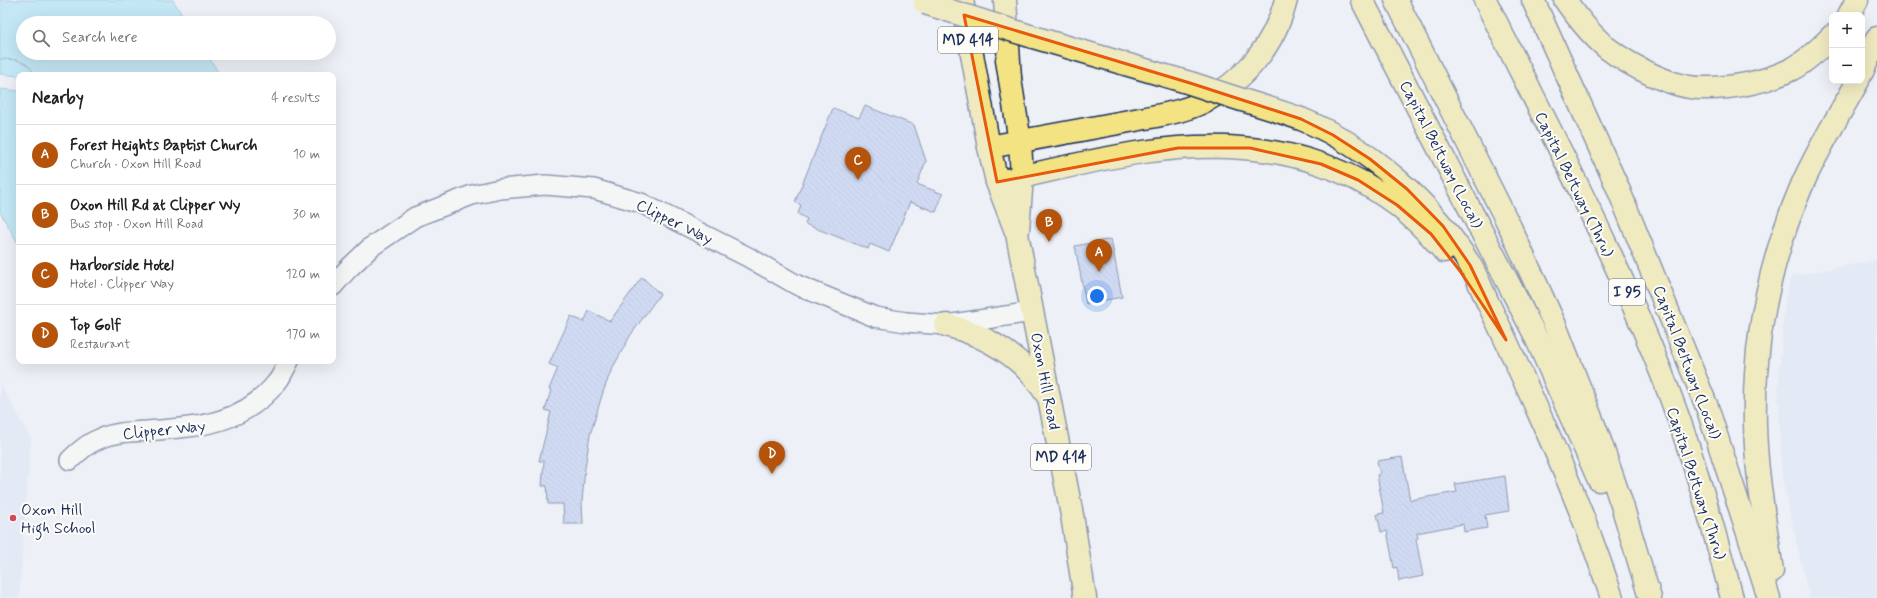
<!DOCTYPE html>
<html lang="en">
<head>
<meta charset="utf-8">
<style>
	:root { --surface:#fff; --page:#f2f2f2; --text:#222; --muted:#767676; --line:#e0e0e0; --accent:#b45309 }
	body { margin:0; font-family:Mynerve,sans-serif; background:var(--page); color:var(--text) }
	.controls { position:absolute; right:12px; top:12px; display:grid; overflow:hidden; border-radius:8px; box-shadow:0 4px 16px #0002 }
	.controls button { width:36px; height:36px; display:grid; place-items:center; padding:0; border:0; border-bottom:1px solid var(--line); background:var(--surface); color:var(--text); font:20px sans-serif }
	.you { position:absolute; left:1097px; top:296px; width:14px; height:14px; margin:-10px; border:3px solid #fff; border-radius:50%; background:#1a73e8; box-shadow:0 0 0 6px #1a73e833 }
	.badge { display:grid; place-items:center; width:26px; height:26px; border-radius:50%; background:var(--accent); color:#fff; font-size:13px; font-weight:700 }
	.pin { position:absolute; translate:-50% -33px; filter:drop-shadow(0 1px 2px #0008) }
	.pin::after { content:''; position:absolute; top:21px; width:14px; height:12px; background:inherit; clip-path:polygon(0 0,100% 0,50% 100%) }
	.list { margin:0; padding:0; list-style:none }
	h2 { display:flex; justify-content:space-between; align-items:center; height:52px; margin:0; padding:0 16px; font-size:17px }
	h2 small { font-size:13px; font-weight:400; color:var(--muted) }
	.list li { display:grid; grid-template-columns:26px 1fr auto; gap:12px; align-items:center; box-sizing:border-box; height:60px; padding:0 16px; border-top:1px solid var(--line) }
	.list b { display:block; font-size:15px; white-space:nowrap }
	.list p { margin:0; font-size:13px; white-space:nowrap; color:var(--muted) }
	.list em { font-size:13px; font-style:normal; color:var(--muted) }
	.icon { flex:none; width:22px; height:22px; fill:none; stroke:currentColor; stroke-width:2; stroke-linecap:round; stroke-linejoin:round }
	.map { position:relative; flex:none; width:1877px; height:598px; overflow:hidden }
	.search { position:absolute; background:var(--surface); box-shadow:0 4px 16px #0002; left:16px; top:16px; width:320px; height:44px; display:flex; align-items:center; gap:10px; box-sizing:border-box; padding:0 14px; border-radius:22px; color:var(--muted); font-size:15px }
	.panel { position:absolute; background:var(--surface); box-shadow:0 4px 16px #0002; left:16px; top:72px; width:320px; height:292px; border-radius:8px }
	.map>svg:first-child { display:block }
	.built { fill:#d9e2f3 }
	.water { fill:#92dcf4; stroke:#6297b8 }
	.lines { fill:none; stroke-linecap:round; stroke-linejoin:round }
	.shore { stroke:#4b749a; stroke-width:1 }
	.building { fill:url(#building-back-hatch); stroke:#1b2f5e }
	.minor-casing { stroke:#1b2f5e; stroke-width:22 }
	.major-casing { stroke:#1b2f5e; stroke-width:25 }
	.highway-casing { stroke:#1b2f5e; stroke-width:25 }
	.minor { stroke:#fdfcf7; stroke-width:19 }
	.major { stroke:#f4e382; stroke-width:22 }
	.highway { stroke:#f4e382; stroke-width:22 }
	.highway-bridge-casing { stroke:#1b2f5e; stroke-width:25; stroke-linecap:butt }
	.highway-bridge { stroke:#f4e382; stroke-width:22 }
	.marked { fill:none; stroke:#e8590c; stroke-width:3; stroke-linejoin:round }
	.poi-dot { fill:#d1495b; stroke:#fdfcf7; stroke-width:1.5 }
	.labels { text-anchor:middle; stroke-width:4; stroke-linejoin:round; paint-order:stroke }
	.shield { fill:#fdfcf7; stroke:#5f6c8c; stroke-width:1 }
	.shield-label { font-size:15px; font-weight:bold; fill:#1b2f5e }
	.street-label { font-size:16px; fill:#1b2f5e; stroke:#fdfcf7 }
	.poi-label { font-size:16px; fill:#1b2f5e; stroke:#fdfcf7; text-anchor:start }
</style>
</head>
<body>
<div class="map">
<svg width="1877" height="598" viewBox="0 0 1877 598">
	<defs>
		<pattern id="building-back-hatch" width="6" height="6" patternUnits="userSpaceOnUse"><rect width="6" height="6" fill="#abc0ef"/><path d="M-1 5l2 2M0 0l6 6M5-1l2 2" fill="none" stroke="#93a5cf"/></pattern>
	</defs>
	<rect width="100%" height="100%" fill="#edf0f5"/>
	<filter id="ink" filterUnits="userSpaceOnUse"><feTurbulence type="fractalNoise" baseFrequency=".025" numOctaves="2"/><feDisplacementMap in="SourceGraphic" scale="8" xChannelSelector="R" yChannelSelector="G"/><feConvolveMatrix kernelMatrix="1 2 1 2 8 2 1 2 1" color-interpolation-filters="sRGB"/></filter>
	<g filter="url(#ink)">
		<!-- built -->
		<path class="built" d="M 1877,260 L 1877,598 L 1809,598 L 1782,478 L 1778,387 L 1785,299 L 1792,276 Z
			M 0,383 L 31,438 L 19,598 L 0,598 Z"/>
		<!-- water -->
		<path class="water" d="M 0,0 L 173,0 L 187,23 L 23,23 L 23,53 L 206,53 L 220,75 L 19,75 L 19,76 L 0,74 Z
			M 0,89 L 19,91 L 19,245 L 0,212 Z"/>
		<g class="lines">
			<!-- shore -->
			<path class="shore" d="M 0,59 C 13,59 30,60 34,75"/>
		</g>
		<!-- building -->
		<path class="building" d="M 865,106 L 914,125 L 926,161 L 917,184 L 943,194 L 936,212 L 910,202 L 889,252 L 870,244 L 868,249 L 805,224 L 807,219 L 798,214 L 801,205 L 795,202 L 833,108 L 859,118 Z
			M 1111,239 L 1122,297 L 1086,304 L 1075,246 Z
			M 642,277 L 660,294 L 630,336 L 611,371 L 603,392 L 590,435 L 585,468 L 582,502 L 583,524 L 564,524 L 563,504 L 548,504 L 547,486 L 542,486 L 544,461 L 539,461 L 551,412 L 545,410 L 551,390 L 549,389 L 558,368 L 549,364 L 571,316 L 584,322 L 589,311 L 610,321 Z
			M 1402,457 L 1410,500 L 1457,492 L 1455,484 L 1505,476 L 1509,511 L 1485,515 L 1487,528 L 1464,532 L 1463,524 L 1417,533 L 1418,538 L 1416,539 L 1423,576 L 1399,581 L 1397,567 L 1394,568 L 1387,531 L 1381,532 L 1377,514 L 1384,513 L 1377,475 L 1380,474 L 1377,461 Z"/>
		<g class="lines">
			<!-- minor casing -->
			<g class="minor-casing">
				<path id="minor" d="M 333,286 L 347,270 L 371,247 L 415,217 L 472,195 L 500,189 L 545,185 L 594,189 L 641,203 L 748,257 L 797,285 L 875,317 L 906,322 L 946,325 L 1032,312
					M 70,460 C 78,452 88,443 99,439 C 115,432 131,432 147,431 C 197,427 243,425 277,382 C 282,376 285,368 289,361"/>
			</g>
			<!-- major casing -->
			<g class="major-casing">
				<path id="major" d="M 962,0 L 989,147 L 997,182 L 1017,234 L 1072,515 L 1085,598
					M 1007,60 L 1020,142 L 1022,177 L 1018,230
					M 946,325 C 987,335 1025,359 1047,395"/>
			</g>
			<!-- highway casing -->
			<g class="highway-casing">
				<path id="highway" d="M 1005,0 L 1010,78
					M 1362,0 L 1534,333 L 1599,480
					M 1396,0 L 1510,227 L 1555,325 L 1599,438 L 1622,505 L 1650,598
					M 1485,0 C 1553,137 1626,273 1678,417 C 1699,476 1716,537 1732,598
					M 1533,0 L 1617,186 L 1707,407 L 1769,598
					M 1565,0 C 1577,17 1591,35 1607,48 C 1629,65 1672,88 1701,88 C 1731,89 1766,82 1792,69 C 1807,61 1821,47 1832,36
					M 1849,15 L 1857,0
					M 1033,37 L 1190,83
					M 1862,72 L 1877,38
					M 1242,100 C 1262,106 1282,112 1301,119 C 1368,146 1433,204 1470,265 C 1477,276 1482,290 1488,303 C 1502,331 1515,360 1528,389 C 1559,457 1589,527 1612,598
					M 989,147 L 1151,117 C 1168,114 1186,110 1201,103 C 1244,82 1274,46 1286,0
					M 997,182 C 1046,172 1094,159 1143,152 C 1258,135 1367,157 1444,251
					M 1772,571 C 1765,522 1756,473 1755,424 C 1753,342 1770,260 1802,185 C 1818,149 1839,115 1858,81"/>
			</g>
			<!-- minor -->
			<use href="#minor" class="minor"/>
			<!-- major -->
			<use href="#major" class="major"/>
			<!-- highway -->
			<use href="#highway" class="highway"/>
			<!-- highway-bridge casing -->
			<g class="highway-bridge-casing">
				<path id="highway-bridge" d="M 925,3 L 1033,37
					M 1190,83 L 1242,100"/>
			</g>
			<!-- highway-bridge -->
			<use href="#highway-bridge" class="highway-bridge"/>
		</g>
	</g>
	<!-- marked area -->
	<path d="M0 0H1877V598H0ZM 964,15 L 1190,83 L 1301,119 L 1333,135 L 1370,159 L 1407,189 L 1443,226 L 1470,265 L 1506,340 L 1460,271 L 1431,234 L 1397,205 L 1358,180 L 1321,164 L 1250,148 L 1178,148 L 997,182 Z" fill="#edf0f5" fill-opacity=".55" fill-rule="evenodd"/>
	<path class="marked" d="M 964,15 L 1190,83 L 1301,119 L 1333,135 L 1370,159 L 1407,189 L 1443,226 L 1470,265 L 1506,340 L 1460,271 L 1431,234 L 1397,205 L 1358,180 L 1321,164 L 1250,148 L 1178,148 L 997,182 Z"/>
	<!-- markers -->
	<circle class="poi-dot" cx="13" cy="518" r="4"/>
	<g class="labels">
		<!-- shield labels -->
		<g class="shield">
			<rect x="938" y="27" width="60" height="26" rx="3"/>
			<rect x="1609" y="279" width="36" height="26" rx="3"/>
			<rect x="1031" y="444" width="60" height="26" rx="3"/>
		</g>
		<g class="shield-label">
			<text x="968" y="45">MD 414</text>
			<text x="1627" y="297">I 95</text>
			<text x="1061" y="462">MD 414</text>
		</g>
		<!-- street labels -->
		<g class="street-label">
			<text transform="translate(1442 154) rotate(63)" y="6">Capital Beltway (Local)</text>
			<text transform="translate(1575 184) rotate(64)" y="6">Capital Beltway (Thru)</text>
			<text transform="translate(675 221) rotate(26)" y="6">Clipper Way</text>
			<text transform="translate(1688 362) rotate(69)" y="6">Capital Beltway (Local)</text>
			<text transform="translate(1046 381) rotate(79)" y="6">Oxon Hill Road</text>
			<text transform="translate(164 429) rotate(-6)" y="6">Clipper Way</text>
			<text transform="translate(1697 483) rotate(72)" y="6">Capital Beltway (Thru)</text>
		</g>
		<!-- poi labels -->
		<g class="poi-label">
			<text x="21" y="515">Oxon Hill<tspan x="21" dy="18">High School</tspan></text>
		</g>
	</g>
</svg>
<div class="controls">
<button>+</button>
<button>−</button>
</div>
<div class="you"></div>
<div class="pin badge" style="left:1099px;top:272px">A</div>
<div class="pin badge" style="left:1049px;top:242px">B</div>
<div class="pin badge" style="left:858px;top:180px">C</div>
<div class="pin badge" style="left:772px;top:474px">D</div>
<div class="search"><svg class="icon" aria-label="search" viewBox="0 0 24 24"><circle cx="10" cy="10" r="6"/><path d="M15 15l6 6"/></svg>Search here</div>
<section class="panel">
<h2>Nearby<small>4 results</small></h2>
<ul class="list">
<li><span class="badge">A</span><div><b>Forest Heights Baptist Church</b><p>Church · Oxon Hill Road</p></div><em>10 m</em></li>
<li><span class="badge">B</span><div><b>Oxon Hill Rd at Clipper Wy</b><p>Bus stop · Oxon Hill Road</p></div><em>30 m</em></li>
<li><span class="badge">C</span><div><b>Harborside Hotel</b><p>Hotel · Clipper Way</p></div><em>120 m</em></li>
<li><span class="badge">D</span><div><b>Top Golf</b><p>Restaurant</p></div><em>170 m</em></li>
</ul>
</section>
</div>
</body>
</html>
